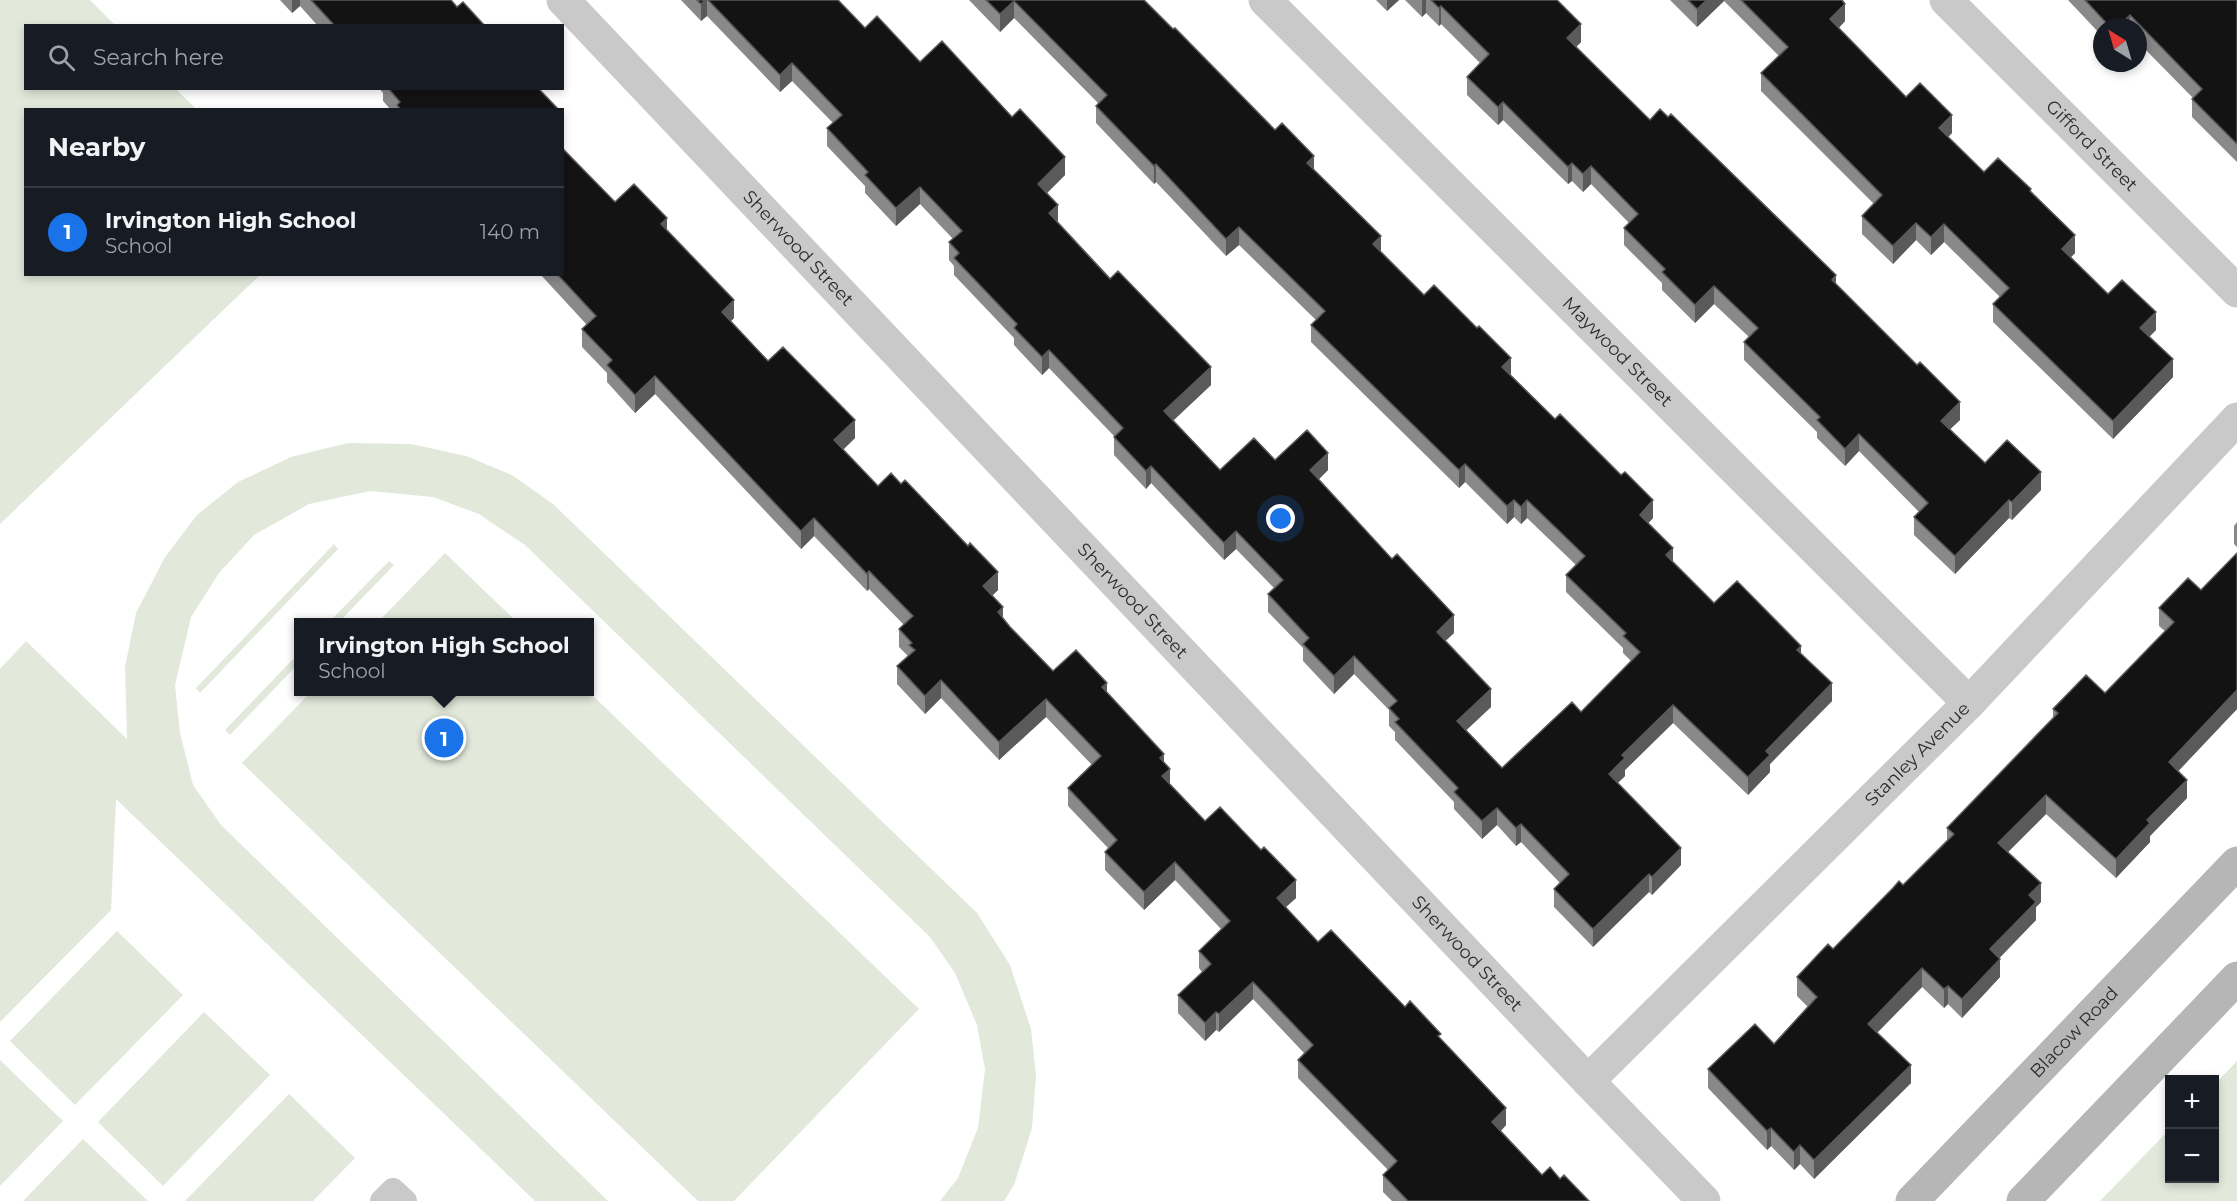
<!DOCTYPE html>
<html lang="en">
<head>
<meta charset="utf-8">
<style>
	:root { --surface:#171b24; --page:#20242c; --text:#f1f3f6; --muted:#9ea1a6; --line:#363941; --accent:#1a73e8 }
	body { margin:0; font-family:Montserrat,sans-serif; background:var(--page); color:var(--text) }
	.controls { position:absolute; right:18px; bottom:18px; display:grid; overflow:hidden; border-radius:0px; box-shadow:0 3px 9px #0003 }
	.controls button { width:54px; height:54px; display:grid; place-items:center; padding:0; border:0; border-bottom:2px solid var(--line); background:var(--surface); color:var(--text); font:30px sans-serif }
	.compass { position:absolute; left:2093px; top:18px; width:54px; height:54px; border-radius:50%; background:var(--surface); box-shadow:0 3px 9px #0003; rotate:323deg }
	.you { position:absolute; left:1281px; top:519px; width:21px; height:21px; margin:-15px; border:4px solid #fff; border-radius:50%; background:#1a73e8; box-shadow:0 0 0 9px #1a73e833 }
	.badge { display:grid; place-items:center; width:39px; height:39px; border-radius:50%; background:var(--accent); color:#fff; font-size:20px; font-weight:700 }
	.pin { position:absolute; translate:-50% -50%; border:3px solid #fff; box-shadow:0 2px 6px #0006 }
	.popup { position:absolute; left:294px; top:618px; width:300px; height:78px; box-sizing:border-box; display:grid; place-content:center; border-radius:0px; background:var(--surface); filter:drop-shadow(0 2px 4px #0005); font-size:20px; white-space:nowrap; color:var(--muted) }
	.popup b { font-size:22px; color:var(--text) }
	.popup::after { content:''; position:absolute; left:50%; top:100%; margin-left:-12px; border:12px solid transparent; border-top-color:var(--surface) }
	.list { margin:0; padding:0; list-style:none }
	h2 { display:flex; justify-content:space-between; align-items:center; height:78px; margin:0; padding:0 24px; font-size:26px }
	h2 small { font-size:20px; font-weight:400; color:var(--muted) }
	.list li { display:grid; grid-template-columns:39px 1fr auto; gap:18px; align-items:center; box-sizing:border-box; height:90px; padding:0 24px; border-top:2px solid var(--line) }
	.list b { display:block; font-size:22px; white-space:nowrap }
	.list p { margin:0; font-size:20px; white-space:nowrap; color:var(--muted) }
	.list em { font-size:20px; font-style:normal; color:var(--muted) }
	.icon { flex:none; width:33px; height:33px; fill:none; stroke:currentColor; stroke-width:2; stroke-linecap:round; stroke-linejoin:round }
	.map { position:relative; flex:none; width:2237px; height:1201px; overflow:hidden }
	.search { position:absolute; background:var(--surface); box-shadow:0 3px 9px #0003; left:24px; top:24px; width:540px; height:66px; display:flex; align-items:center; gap:15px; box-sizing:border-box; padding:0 21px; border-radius:0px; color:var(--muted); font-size:22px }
	.panel { position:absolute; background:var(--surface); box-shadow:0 3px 9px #0003; left:24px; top:108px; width:540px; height:168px; border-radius:0px }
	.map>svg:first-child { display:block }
	.green { fill:#e2e8da }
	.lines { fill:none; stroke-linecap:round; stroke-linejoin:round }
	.lane { stroke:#c9c9c9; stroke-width:24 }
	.street { stroke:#c9c9c9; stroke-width:33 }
	.secondary { stroke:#b6b6b6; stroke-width:33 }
	.wall { fill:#898989 }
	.shaded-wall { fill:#5a5a5a }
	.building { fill:#131313; stroke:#5a5a5a; stroke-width:1.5 }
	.labels { text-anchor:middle; stroke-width:6; stroke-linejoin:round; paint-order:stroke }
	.street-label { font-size:18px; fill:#2c2c2c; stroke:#fff }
</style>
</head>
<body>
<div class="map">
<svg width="2237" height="1201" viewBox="0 0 2237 1201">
	<rect width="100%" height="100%" fill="#fff"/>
	<!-- green -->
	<path class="green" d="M 0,0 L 90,0 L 115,25 L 26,26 L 26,88 L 176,89 L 196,109 L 26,110 L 26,274 L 260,275 L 0,524 Z
		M 348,443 L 411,444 L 466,456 L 512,475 L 553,504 L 977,913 L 1010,965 L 1031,1029 L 1036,1076 L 1032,1128 L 1014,1185 L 1004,1201 L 940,1201 L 958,1178 L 978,1128 L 985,1069 L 977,1025 L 955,973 L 930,937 L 525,545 L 479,514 L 433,497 L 370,491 L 309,504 L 254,535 L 219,573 L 191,617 L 175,685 L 180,733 L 193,785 L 221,825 L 608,1201 L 535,1201 L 116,799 L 111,910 L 0,1022 L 0,669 L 26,641 L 127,739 L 125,667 L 136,613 L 165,557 L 197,515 L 238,482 L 291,457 Z
		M 334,544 L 338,549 L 200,693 L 196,688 Z
		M 445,553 L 517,622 L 378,622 Z
		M 389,561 L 394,565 L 339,622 L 329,622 Z
		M 298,654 L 298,664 L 230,735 L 225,730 Z
		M 311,692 L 589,692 L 919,1009 L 734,1201 L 698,1201 L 242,763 Z
		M 117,931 L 183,995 L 75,1105 L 10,1041 Z
		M 204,1012 L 270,1075 L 163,1186 L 98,1122 Z
		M 0,1060 L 63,1121 L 0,1186 Z
		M 2237,1061 L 2237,1201 L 2100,1201 L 2169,1130 L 2170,1178 L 2214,1178 L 2215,1084 Z
		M 289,1094 L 355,1158 L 313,1201 L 185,1201 Z
		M 83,1139 L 148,1201 L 23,1201 Z"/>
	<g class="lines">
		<!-- lane -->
		<path class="lane" d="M 382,1201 L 393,1190 L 405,1201"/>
		<!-- street -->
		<g class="street">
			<path id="s1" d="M 563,0 L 1588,1081 L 1704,1201"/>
			<path id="s2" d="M 1265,0 L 1969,703"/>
			<path id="s3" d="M 1946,0 L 2237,291"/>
			<path id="s4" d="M 1588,1081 L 1969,703 L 2237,419"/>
		</g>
		<!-- secondary -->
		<g class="secondary">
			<path id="s5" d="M 1912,1201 L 2237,863"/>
			<path d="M 2023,1201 L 2237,978"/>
		</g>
	</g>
	<!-- wall -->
	<path class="wall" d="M 280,0 L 451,0 L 457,7 L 485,26 L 318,26 L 300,6 L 292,13 Z
		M 681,0 L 838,0 L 865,28 L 920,62 L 1065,175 L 1047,193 L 1058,222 L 1211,385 L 1173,421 L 1220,470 L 1275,460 L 1328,470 L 1318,480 L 1454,633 L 1445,641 L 1491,707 L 1466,730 L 1502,768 L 1581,712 L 1631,661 L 1623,653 L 1623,648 L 1566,592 L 1566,575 L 1576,565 L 1527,518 L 1521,524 L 1514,517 L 1507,524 L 1465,482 L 1459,488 L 1311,342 L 1311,325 L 1316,320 L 1239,245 L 1226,256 L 1156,182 L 1154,184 L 1096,123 L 1096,106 L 1098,103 L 1014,18 L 1000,32 L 969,0 L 1144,0 L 1314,170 L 1381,252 L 1424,295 L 1511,375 L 1653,518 L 1648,523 L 1673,562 L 1714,603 L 1801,654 L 1832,701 L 1770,764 L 1770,772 L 1748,795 L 1673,723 L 1625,770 L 1625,776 L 1618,783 L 1681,865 L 1652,895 L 1649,892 L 1593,947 L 1554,907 L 1554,889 L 1560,883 L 1521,842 L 1516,846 L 1497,825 L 1482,839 L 1454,809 L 1454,802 L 1395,740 L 1395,732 L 1389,726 L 1389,710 L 1354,674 L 1334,694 L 1303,661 L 1303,648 L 1268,612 L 1268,594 L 1274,588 L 1236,549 L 1224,560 L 1151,483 L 1146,489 L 1114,455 L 1114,436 L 1049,368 L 1042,375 L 1014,345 L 1014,338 L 954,275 L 954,266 L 949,260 L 949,242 L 953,239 L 920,204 L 896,226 L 865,193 L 865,186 L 827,146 L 827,128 L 833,123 L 792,81 L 780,92 L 707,16 L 701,21 Z
		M 1376,0 L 1399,0 L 1387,11 Z
		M 1405,0 L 1557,0 L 1581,42 L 1576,47 L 1650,120 L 1836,284 L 1960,420 L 1950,429 L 1985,463 L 2041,490 L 2012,520 L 2009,518 L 1955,574 L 1914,535 L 1914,517 L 1919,512 L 1859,451 L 1845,466 L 1817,438 L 1817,432 L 1744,360 L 1744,342 L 1749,337 L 1714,304 L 1695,323 L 1662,290 L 1662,283 L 1624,245 L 1624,228 L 1629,223 L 1591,184 L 1583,192 L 1572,181 L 1568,184 L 1503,120 L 1498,125 L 1467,95 L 1467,77 L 1480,63 L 1441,24 L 1439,26 L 1426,13 L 1422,17 Z
		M 1670,0 L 1842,0 L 1845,21 L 1839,28 L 1906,97 L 1952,133 L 1948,137 L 1984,172 L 2031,193 L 2075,253 L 2071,257 L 2108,294 L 2156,330 L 2149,337 L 2173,377 L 2113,439 L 1993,322 L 1993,304 L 2000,297 L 1944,242 L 1931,255 L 1916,240 L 1893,264 L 1862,234 L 1862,216 L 1874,204 L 1761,91 L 1761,73 L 1779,56 L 1724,1 L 1697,27 Z
		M 2068,0 L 2237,0 L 2237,162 L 2192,117 L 2192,99 L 2193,98 L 2138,42 L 2138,27 L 2102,27 L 2102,36 Z
		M 379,88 L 538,88 L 557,110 L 391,110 L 383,101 L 383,93 Z
		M 563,148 L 615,202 L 667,230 L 734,318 L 731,321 L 768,361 L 855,438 L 843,450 L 878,486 L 998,590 L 992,596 L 1003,618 L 1010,627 L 1053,671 L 1107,693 L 1164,763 L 1170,784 L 1205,821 L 1296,898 L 1286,907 L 1318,942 L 1405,1007 L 1441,1039 L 1506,1125 L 1501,1131 L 1542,1175 L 1560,1179 L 1589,1201 L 1392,1201 L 1383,1192 L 1383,1175 L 1388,1170 L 1298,1078 L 1298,1060 L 1304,1053 L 1253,999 L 1219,1032 L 1216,1030 L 1205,1041 L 1178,1013 L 1178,995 L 1202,972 L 1199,968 L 1199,951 L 1221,929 L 1175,880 L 1144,910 L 1105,870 L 1105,852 L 1108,848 L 1068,806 L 1068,788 L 1092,765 L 1046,717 L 999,760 L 941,698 L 925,714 L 897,684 L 897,666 L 908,656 L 899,647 L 899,629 L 904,625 L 869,589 L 867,591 L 814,536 L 801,549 L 655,394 L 635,413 L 607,382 L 607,373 L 582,347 L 582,329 L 587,325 L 540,274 L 562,274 Z
		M 2237,522 L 2237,547 L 2234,544 L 2234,526 Z
		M 2188,578 L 2237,709 L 2178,771 L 2187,798 L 2150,836 L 2150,842 L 2116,878 L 2046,814 L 2008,852 L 2041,902 L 2036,907 L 2036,920 L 1999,958 L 2000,977 L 1962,1018 L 1948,1004 L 1944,1008 L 1922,987 L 1877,1033 L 1911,1083 L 1814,1179 L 1800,1164 L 1794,1170 L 1771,1146 L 1767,1150 L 1708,1088 L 1708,1069 L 1774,1044 L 1808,1007 L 1797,996 L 1797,977 L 1833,949 L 1903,885 L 1947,840 L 1947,828 L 2053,718 L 2053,709 L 2105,693 L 2165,631 L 2159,626 L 2159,608 Z"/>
	<!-- shaded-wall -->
	<path class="shaded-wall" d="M 292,0 L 300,0 L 300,6 L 292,13 Z
		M 705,0 L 707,0 L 707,16 L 701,21 L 701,4 Z
		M 1387,0 L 1399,0 L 1387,11 Z
		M 1422,0 L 1426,0 L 1426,13 L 1422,17 Z
		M 1707,0 L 1724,0 L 1724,1 L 1697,27 L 1697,9 Z
		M 1014,1 L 1014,18 L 1000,32 L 1000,14 Z
		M 1845,4 L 1845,21 L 1830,37 L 1830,19 Z
		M 1441,6 L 1441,24 L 1439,26 L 1439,8 Z
		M 2130,15 L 2130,27 L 2118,27 Z
		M 1581,24 L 1581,42 L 1567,56 L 1567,38 Z
		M 792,63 L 792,81 L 780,92 L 780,75 Z
		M 1503,102 L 1503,120 L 1498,125 L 1498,107 Z
		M 1952,115 L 1952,133 L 1939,146 L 1939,128 Z
		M 1314,156 L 1314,174 L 1307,163 Z
		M 1065,157 L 1065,175 L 1038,202 L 1038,184 Z
		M 1572,163 L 1572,181 L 1568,184 L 1568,167 Z
		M 1156,164 L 1156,182 L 1154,184 L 1154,166 Z
		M 1591,166 L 1591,184 L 1583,192 L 1583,174 Z
		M 920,187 L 920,204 L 896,226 L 896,208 Z
		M 1058,205 L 1058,222 L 1049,213 Z
		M 667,218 L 667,236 L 661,224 Z
		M 1916,223 L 1916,240 L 1893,264 L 1893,246 Z
		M 1944,224 L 1944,242 L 1931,255 L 1931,237 Z
		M 1239,227 L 1239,245 L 1226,256 L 1226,239 Z
		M 2075,235 L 2075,253 L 2062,266 L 2062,249 Z
		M 1381,236 L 1381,254 L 1373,244 Z
		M 1836,275 L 1836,293 L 1832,280 Z
		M 1714,286 L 1714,304 L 1695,323 L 1695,305 Z
		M 734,300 L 734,318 L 722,330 L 722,312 Z
		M 2156,312 L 2156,330 L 2140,346 L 2140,328 Z
		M 1049,350 L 1049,368 L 1042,375 L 1042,357 Z
		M 1511,358 L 1511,375 L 1502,367 Z
		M 2173,359 L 2173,377 L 2113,439 L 2113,421 Z
		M 1211,367 L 1211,385 L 1164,429 L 1164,411 Z
		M 655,376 L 655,394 L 635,413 L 635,395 Z
		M 1960,402 L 1960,420 L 1941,438 L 1941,421 Z
		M 855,420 L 855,438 L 834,458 L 834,440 Z
		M 1859,434 L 1859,451 L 1845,466 L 1845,449 Z
		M 1328,453 L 1328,470 L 1310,488 L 1310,470 Z
		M 1465,464 L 1465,482 L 1459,488 L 1459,470 Z
		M 1151,466 L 1151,483 L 1146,489 L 1146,471 Z
		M 2041,472 L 2041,490 L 2012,520 L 2012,502 Z
		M 1514,500 L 1514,517 L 1507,524 L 1507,506 Z
		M 1527,500 L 1527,518 L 1521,524 L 1521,507 Z
		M 1653,500 L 1653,518 L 1640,532 L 1640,515 Z
		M 2009,500 L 2009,518 L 1955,574 L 1955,556 Z
		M 814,518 L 814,536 L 801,549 L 801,531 Z
		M 1236,531 L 1236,549 L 1224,560 L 1224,543 Z
		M 1673,548 L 1673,565 L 1666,555 Z
		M 869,571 L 869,589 L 867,591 L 867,574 Z
		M 998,572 L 998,590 L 983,604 L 983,586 Z
		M 1003,607 L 1003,625 L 998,612 Z
		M 1454,615 L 1454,633 L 1437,649 L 1437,632 Z
		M 1801,646 L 1801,663 L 1797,650 Z
		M 1354,656 L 1354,674 L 1334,694 L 1334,676 Z
		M 941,680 L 941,698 L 925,714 L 925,696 Z
		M 1107,683 L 1107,701 L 1102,687 Z
		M 1832,683 L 1832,701 L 1770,764 L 1770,772 L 1748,795 L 1748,777 L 1766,751 Z
		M 1491,689 L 1491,707 L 1457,739 L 1457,721 Z
		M 2237,690 L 2237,709 L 2169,781 L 2169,762 Z
		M 1046,699 L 1046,717 L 999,760 L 999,742 Z
		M 1673,705 L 1673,723 L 1625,770 L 1625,776 L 1609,791 L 1609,774 L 1622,755 Z
		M 1164,754 L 1164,772 L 1160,758 Z
		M 1170,769 L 1170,787 L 1162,776 Z
		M 2187,780 L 2187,798 L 2150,836 L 2150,842 L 2116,878 L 2116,859 L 2147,820 Z
		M 2046,795 L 2046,814 L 1998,862 L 1998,843 Z
		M 1497,808 L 1497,825 L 1482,839 L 1482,821 Z
		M 1521,824 L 1521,842 L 1516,846 L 1516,828 Z
		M 1681,848 L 1681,865 L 1652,895 L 1652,877 Z
		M 1175,862 L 1175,880 L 1144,910 L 1144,892 Z
		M 1649,874 L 1649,892 L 1593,947 L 1593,929 Z
		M 1296,880 L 1296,898 L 1277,915 L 1277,898 Z
		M 2041,883 L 2041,902 L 2036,907 L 2036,920 L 1990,968 L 1990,949 L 2029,895 Z
		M 2000,959 L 2000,977 L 1962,1018 L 1962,999 Z
		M 1922,968 L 1922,987 L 1868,1042 L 1868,1024 Z
		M 1253,982 L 1253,999 L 1219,1032 L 1219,1014 Z
		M 1948,986 L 1948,1004 L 1944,1008 L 1944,989 Z
		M 1216,1012 L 1216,1030 L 1205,1041 L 1205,1023 Z
		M 1911,1065 L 1911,1083 L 1814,1179 L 1814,1160 Z
		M 1506,1108 L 1506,1125 L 1492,1140 L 1492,1122 Z
		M 1771,1128 L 1771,1146 L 1767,1150 L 1767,1131 Z
		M 1800,1145 L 1800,1164 L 1794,1170 L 1794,1152 Z"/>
	<!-- building -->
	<path class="building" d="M 311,0 L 451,0 L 457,7 L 463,2 L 485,26 L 335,26 Z
		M 697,0 L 705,0 L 701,4 Z
		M 708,0 L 838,0 L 865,28 L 877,16 L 920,62 L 942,41 L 1012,117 L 1020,109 L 1065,157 L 1038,184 L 1058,205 L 1049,213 L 1110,279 L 1118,271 L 1211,367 L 1164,411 L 1220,470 L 1254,438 L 1275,460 L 1307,430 L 1328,453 L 1310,470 L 1392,559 L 1397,554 L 1454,615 L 1437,632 L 1491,689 L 1457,721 L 1502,768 L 1572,702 L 1581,712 L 1640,652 L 1623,636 L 1626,633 L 1566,575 L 1585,556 L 1527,500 L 1521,507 L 1514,500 L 1507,506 L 1465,464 L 1459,470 L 1311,325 L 1325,311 L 1239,227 L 1226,239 L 1156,164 L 1154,166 L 1096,106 L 1107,95 L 1014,1 L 1000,14 L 986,0 L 1144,0 L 1173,29 L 1175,28 L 1275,130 L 1282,123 L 1314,156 L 1307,163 L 1381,236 L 1373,244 L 1424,295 L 1434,285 L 1477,328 L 1479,326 L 1511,358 L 1502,367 L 1555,419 L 1560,414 L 1621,475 L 1625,472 L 1653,500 L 1640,515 L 1673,548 L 1666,555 L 1714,603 L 1737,581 L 1801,646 L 1797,650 L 1832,683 L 1766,751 L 1770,755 L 1748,777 L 1673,705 L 1622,755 L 1625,758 L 1609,774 L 1681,848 L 1652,877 L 1649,874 L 1593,929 L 1554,889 L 1569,874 L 1521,824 L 1516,828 L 1497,808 L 1482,821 L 1454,792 L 1458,788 L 1395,722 L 1399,719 L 1389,708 L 1397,701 L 1354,656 L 1334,676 L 1303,644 L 1309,638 L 1268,594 L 1283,580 L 1236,531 L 1224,543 L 1151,466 L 1146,471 L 1114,437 L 1123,428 L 1049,350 L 1042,357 L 1014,328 L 1017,324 L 954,258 L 959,253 L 949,242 L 962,231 L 920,187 L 896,208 L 865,175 L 868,172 L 827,128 L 842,115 L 792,63 L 780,75 Z
		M 1431,0 L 1557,0 L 1581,24 L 1567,38 L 1650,120 L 1660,109 L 1668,117 L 1671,114 L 1836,275 L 1832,280 L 1917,365 L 1920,362 L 1960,402 L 1941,421 L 1985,463 L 2007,440 L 2041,472 L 2012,502 L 2009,500 L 1955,556 L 1914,517 L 1928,503 L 1859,434 L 1845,449 L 1817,420 L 1820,417 L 1744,342 L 1758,328 L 1714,286 L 1695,305 L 1662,272 L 1665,269 L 1624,228 L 1638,214 L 1591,166 L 1583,174 L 1572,163 L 1568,167 L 1503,102 L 1498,107 L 1467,77 L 1489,54 L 1441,6 L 1439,8 Z
		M 1688,0 L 1707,0 L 1697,9 Z
		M 1741,0 L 1842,0 L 1845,4 L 1830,19 L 1906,97 L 1920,83 L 1952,115 L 1939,128 L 1984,172 L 1998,158 L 2031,189 L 2030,191 L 2075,235 L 2062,249 L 2108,294 L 2122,280 L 2156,312 L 2140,328 L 2173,359 L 2113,421 L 1993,304 L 2009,288 L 1944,224 L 1931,237 L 1916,223 L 1893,246 L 1862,216 L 1882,195 L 1761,73 L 1788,47 Z
		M 2085,0 L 2237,0 L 2237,144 L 2192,99 L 2202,89 L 2130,15 L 2118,27 L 2110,27 Z
		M 388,88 L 538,88 L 557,108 L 556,110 L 401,110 L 397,105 L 400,102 Z
		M 562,148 L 615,202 L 634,184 L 667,218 L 661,224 L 734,300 L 722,312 L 768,361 L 783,347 L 855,420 L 834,440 L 878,486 L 891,473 L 901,484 L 905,480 L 968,546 L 970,543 L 998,572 L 983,586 L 1003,607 L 998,612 L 1010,627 L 1053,671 L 1076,650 L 1107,683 L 1102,687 L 1164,754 L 1160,758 L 1170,769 L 1162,776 L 1205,821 L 1220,807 L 1261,850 L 1264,847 L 1296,880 L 1277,898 L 1318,942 L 1331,930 L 1405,1007 L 1410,1001 L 1441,1034 L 1438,1036 L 1506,1108 L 1492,1122 L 1542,1175 L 1550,1167 L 1560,1179 L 1564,1175 L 1589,1201 L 1408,1201 L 1383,1175 L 1397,1161 L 1298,1060 L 1313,1045 L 1253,982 L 1219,1014 L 1216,1012 L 1205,1023 L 1178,995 L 1211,964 L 1199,951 L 1230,921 L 1175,862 L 1144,892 L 1105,852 L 1117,840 L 1068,788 L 1101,756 L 1046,699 L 999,742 L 941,680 L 925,696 L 897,666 L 915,650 L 909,645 L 912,643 L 899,629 L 913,616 L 869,571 L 867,574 L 814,518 L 801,531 L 655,376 L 635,395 L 607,365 L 612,360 L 582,329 L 596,316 L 557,274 L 562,274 Z
		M 2237,553 L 2237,690 L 2169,762 L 2187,780 L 2147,820 L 2150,823 L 2116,859 L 2046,795 L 1998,843 L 2041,883 L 2029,895 L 2036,902 L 1990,949 L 2000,959 L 1962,999 L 1948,986 L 1944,989 L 1922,968 L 1868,1024 L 1911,1065 L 1814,1160 L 1800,1145 L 1794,1152 L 1771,1128 L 1767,1131 L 1708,1069 L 1755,1024 L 1774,1044 L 1817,997 L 1797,977 L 1828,944 L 1833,949 L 1893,888 L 1899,881 L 1903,885 L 1954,834 L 1947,828 L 2058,713 L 2053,709 L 2086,675 L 2105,693 L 2174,622 L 2159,608 L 2188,578 L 2201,590 Z"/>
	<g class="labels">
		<!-- street labels -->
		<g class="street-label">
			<text dy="6" stroke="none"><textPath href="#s3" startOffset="206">Gifford Street</textPath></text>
			<text dy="6" stroke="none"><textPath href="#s1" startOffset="342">Sherwood Street</textPath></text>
			<text dy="6" stroke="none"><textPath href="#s2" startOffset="498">Maywood Street</textPath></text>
			<text dy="6" stroke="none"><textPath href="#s1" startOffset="828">Sherwood Street</textPath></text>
			<text dy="6" stroke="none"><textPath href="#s4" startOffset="464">Stanley Avenue</textPath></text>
			<text dy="6" stroke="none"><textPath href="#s1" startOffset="1314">Sherwood Street</textPath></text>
			<text dy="6" stroke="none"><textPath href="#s5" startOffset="234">Blacow Road</textPath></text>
		</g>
	</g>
</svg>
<div class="controls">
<button>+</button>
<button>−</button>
</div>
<svg class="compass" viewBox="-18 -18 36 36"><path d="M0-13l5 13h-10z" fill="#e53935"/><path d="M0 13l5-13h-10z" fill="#9ea1a6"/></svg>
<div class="you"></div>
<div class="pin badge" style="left:444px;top:738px">1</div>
<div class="popup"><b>Irvington High School</b>School</div>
<div class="search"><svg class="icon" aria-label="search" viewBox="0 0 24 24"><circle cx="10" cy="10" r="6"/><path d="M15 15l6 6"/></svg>Search here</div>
<section class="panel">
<h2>Nearby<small></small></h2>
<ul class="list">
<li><span class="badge">1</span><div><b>Irvington High School</b><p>School</p></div><em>140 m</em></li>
</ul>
</section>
</div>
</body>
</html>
